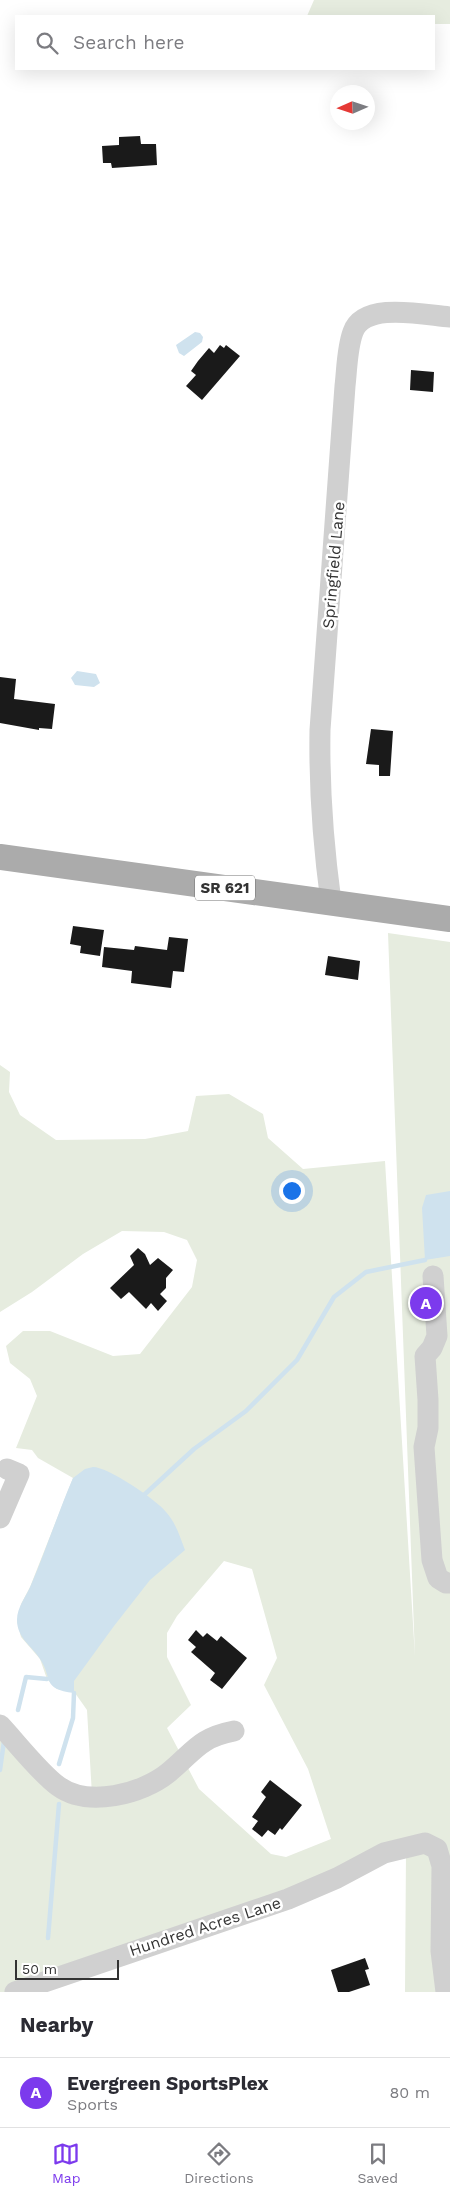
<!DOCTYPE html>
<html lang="en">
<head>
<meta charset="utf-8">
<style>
  :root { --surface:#fff; --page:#f7f7f7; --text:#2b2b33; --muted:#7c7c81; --line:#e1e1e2; --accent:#7c3aed }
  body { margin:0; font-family:"Work Sans",sans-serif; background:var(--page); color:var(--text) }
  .compass { position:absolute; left:330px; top:85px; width:45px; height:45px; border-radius:50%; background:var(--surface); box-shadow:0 5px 20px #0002; rotate:267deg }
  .scale { position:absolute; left:15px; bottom:12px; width:104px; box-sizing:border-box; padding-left:5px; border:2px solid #333; border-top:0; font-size:14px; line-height:18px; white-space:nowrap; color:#333; -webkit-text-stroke:4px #fff; paint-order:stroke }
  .you { position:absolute; left:291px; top:1190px; width:18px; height:18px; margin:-12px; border:4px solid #fff; border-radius:50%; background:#1a73e8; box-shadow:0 0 0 8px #1a73e833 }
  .badge { display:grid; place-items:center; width:32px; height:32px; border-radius:50%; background:var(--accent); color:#fff; font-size:16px; font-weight:700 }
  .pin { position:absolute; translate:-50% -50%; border:2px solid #fff; box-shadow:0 1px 5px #0006 }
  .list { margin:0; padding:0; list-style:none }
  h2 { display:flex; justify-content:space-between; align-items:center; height:65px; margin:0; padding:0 20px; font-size:21px }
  h2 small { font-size:16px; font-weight:400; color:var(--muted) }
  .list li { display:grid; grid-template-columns:32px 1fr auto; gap:15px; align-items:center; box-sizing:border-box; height:70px; padding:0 20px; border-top:1px solid var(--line) }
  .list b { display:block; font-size:19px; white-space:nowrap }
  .list p { margin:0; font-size:16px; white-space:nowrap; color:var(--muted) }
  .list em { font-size:16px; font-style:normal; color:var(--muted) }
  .icon { flex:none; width:28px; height:28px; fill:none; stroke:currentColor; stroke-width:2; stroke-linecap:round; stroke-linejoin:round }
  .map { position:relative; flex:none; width:450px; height:1992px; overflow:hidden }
  .search { position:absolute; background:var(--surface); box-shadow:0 5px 20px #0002; left:15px; right:15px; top:15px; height:55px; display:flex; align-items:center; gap:12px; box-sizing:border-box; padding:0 18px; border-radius:0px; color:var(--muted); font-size:19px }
  .sheet { height:135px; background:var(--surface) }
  nav { display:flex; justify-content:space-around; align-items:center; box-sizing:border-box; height:70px; border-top:1px solid var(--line); background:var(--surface); font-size:14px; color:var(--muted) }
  nav a { display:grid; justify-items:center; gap:2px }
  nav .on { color:var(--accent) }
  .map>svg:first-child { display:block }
  .green { fill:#e6ecdf; fill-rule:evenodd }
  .water { fill:#cfe2ee }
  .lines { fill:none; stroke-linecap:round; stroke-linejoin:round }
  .stream { stroke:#cfe2ee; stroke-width:4.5 }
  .building { fill:#1a1a1a }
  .minor { stroke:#d0d0d0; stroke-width:21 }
  .major { stroke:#ababab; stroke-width:26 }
  .labels { text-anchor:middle; stroke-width:5; stroke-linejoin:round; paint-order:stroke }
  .shield { fill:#fff; stroke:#707070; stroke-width:1 }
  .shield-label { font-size:15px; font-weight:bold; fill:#333 }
  .street-label { font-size:16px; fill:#333; stroke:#fff }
</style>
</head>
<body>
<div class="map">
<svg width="450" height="1992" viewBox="0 0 450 1992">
  <rect width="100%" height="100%" fill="#fff"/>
  <path class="green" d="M314,0h136v24h-16v-8h-127z
    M388,933l62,9v1050h-45l1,-141 -390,141h-16v-267l57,61 35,9 -5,-85 -12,-17 -18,-4 -10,-10 -7,-20 -19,-22 -4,-16 4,-17 9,-17 43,-109 -35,-20 -6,-8 -16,-2 21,-52 -7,-17 -20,-16 -4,-17 17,-15h27l63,25 27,-2 52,-67 5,-27 -10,-20 -23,-8 -42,-1 -39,23 -51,38 -32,20v-247l10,7 -1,20 11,23 36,25 89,-1 43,-8 8,-35 33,-2 34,20 5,24 35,31 82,-8 30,496zM224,1561l28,8 25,89 -13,27 44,84 23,70 -45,18 -15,-3 -72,-65 -32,-61 24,-23 -24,-48v-24l10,-17z"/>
  <path class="water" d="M195,332l5,1 3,4 -1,5 -18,14 -5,-3 -3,-8z
    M77,671l19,3 4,9 -6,4 -19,-2 -4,-7z
    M450,1191v65l-25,4 -3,-52 4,-13z
    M93,1467c15,0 64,33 73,45 10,11 14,25 19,38l-35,30 -36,46 -40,55v12c-33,-4 -21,-15 -34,-34 -8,-13 -23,-21 -23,-39 0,-13 9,-23 14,-35 15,-35 27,-72 42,-107l12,-9z"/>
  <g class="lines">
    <path class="stream" d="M144,1495l50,-46 52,-38 51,-51 37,-63 32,-25 59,-12
      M18,1710l8,-33 21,2
      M59,1764l14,-46 1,-25
      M0,1770l4,-29
      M48,1938l11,-134"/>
  </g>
  <path class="building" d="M140,136l1,8h15l1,21 -45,3 -1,-5h-8l-1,-17 17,-1v-8z
    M220,345l4,3 2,-3 14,11 -38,44 -16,-14 10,-11 -5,-4 7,-10 11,-13 5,5z
    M411,370l23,2 -1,20 -23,-2z
    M0,677l16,2 -2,20 41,5 -3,25 -13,-1v2l-39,-7z
    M371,729l22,2 -3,45h-11v-11l-13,-1z
    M73,926l31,4 -4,26 -20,-3 1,-7 -11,-2z
    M169,937l19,2 -4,33 -11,-1 -2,17 -40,-5 1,-12 -30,-4 2,-20 30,3 1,-4 32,4z
    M328,956l32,5 -2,19 -33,-5z
    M138,1248l7,6 5,11 8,-7 15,12 -7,8v10l-6,6 7,7 -9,10 -7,-8 -5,6 -17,-17 -8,7 -11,-11 24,-23 -4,-9z
    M196,1630l7,7 4,-4 10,8 4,-5 26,22 -25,31 -12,-9 5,-7 -24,-21 5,-5 -8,-7z
    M270,1780l32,25 -20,25 -2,-2 -5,7 -7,-5 -6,7 -10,-8 6,-8 -6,-4 14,-20 -5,-5z
    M365,1958l4,11 -4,1 5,15 -21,7h-11l-7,-22z"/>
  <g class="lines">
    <path class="minor" d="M331,902c-8,-59 -12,-113 -11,-172l25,-344c2,-17 2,-38 8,-54 11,-31 71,-17 97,-15
      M433,1276l4,60 -5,12 -7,8 3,44v28l-4,19 8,113 6,18 8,5h4
      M0,1518l19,-44 -12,-5
      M0,1725c16,17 40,48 58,61 30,22 84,8 110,-13 26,-21 30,-35 66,-42
      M15,1992l273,-93 49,-21 47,-25 41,-10 12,6 5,17 -1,85 5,41"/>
    <path class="major" d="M0,857l450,62"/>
  </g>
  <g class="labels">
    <rect class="shield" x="195" y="875.5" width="60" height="25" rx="4"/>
    <g class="shield-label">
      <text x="225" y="893">SR 621</text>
    </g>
    <g class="street-label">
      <text transform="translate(333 565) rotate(-85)" y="6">Springfield Lane</text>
      <text transform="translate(205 1926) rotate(-18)" y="6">Hundred Acres Lane</text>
    </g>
  </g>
</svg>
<svg class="compass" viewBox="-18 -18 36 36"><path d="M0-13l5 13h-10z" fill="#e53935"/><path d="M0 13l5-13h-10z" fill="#7c7c81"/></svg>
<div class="scale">50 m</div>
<div class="you"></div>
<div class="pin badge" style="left:426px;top:1303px">A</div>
<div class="search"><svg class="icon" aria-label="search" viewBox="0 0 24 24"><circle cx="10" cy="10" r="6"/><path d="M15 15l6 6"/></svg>Search here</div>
</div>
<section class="sheet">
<h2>Nearby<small></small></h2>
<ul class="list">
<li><span class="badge">A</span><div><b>Evergreen SportsPlex</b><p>Sports</p></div><em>80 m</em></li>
</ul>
</section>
<nav>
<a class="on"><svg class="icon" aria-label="map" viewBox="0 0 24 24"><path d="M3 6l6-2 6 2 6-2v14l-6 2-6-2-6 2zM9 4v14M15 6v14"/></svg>Map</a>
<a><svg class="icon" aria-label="directions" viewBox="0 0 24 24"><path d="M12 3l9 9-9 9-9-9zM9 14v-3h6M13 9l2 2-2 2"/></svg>Directions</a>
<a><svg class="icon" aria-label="saved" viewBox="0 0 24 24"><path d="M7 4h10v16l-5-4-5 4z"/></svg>Saved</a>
</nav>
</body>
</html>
